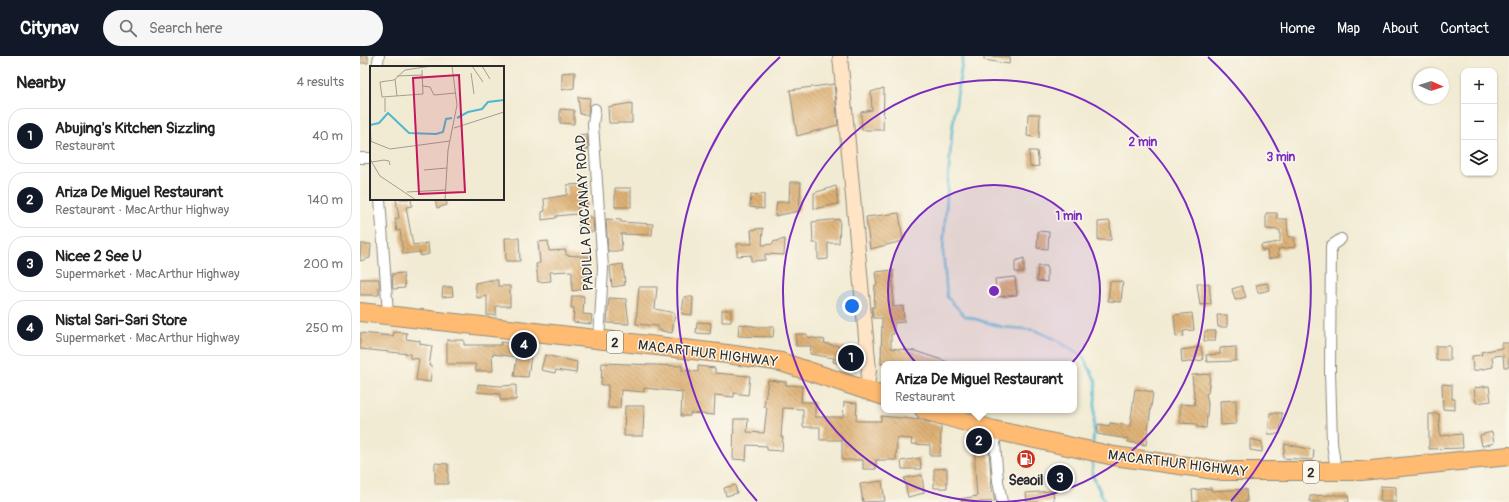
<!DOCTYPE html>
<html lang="en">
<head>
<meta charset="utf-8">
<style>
  :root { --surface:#fff; --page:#f6f6f6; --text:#222; --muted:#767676; --line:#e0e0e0; --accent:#111827 }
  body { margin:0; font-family:Pangolin,sans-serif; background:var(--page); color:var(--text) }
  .controls { position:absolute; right:12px; top:12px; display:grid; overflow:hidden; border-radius:8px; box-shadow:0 1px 3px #0004 }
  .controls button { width:36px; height:36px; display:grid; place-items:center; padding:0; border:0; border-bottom:1px solid var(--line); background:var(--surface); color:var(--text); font:20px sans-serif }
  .compass { position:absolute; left:1053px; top:12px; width:36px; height:36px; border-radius:50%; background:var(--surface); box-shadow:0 1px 3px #0004; rotate:93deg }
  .you { position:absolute; left:492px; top:250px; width:14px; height:14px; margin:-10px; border:3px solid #fff; border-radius:50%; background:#1a73e8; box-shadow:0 0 0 6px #1a73e833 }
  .badge { display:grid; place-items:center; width:26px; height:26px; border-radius:50%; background:var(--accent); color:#fff; font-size:13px; font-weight:700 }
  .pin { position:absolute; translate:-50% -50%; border:2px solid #fff; box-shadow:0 1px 4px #0006 }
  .popup { position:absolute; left:521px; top:305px; width:196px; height:52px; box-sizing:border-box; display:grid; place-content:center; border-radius:8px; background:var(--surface); filter:drop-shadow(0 1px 3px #0005); font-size:13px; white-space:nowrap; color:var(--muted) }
  .popup b { font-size:15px; color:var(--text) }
  .popup::after { content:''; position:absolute; left:50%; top:100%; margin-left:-8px; border:8px solid transparent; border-top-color:var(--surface) }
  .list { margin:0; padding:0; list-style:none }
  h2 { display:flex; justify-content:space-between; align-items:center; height:52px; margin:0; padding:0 16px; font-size:17px }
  h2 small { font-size:13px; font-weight:400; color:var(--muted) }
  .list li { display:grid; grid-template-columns:26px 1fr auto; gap:12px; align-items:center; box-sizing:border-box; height:56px; margin:0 8px 8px; padding:0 8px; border:1px solid var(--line); border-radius:16px }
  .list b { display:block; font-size:15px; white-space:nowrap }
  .list p { margin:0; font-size:13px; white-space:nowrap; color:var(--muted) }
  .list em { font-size:13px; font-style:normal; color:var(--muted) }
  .icon { flex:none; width:22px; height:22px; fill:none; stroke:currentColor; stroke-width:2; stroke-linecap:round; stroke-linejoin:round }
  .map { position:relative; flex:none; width:1149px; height:446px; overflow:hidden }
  header { display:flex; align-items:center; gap:24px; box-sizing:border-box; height:56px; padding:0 20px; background:var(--accent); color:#fff }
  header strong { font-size:19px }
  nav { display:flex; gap:22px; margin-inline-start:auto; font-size:14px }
  .search { width:280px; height:36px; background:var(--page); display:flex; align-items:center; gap:10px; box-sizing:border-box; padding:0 14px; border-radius:22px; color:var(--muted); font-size:15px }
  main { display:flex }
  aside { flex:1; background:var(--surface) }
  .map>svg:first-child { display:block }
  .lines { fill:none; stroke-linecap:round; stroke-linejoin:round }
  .stream { stroke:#50b7ce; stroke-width:2.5 }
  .building { fill:url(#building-back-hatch) }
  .street-casing { stroke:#8e8b7f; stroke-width:12 }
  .secondary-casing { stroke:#8e8b7f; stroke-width:16 }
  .highway-casing { stroke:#8e8b7f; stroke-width:20 }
  .street { stroke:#fff; stroke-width:10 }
  .secondary { stroke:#ffe4c6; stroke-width:14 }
  .highway { stroke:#ffbb71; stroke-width:18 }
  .ring { fill:none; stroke:#7b2cbf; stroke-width:2 }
  .labels { text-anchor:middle; stroke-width:3; stroke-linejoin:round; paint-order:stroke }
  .shield { fill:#fbf7ec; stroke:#696865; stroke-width:1 }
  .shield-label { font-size:13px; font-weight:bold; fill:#2b2b2b }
  .street-label { font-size:14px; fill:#2b2b2b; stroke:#fbf7ec }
  .poi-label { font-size:14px; font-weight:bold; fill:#2b2b2b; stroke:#fbf7ec }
  .inset-river { fill:none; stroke:#50b7ce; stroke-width:2 }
  .inset-road { fill:none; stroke:#a29e90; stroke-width:1 }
  .view { fill:#c2185b; fill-opacity:0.15; stroke:#c2185b; stroke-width:2 }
  .inset-edge { fill:none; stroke:#2b2b2b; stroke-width:2 }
  .centre { fill:#7b2cbf; stroke:#fbf7ec; stroke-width:2 }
  .ring-label { font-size:12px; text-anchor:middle; font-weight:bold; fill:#7b2cbf; stroke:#fbf7ec; stroke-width:3; stroke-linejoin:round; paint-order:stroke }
</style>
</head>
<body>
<header>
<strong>Citynav</strong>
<div class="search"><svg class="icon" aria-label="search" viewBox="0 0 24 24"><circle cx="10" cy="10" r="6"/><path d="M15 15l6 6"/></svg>Search here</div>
<nav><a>Home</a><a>Map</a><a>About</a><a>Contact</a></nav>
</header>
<main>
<aside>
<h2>Nearby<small>4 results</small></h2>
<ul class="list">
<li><span class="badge">1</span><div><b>Abujing's Kitchen Sizzling</b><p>Restaurant</p></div><em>40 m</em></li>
<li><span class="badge">2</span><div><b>Ariza De Miguel Restaurant</b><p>Restaurant · MacArthur Highway</p></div><em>140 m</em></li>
<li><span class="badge">3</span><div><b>Nicee 2 See U</b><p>Supermarket · MacArthur Highway</p></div><em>200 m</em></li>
<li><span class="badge">4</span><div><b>Nistal Sari-Sari Store</b><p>Supermarket · MacArthur Highway</p></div><em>250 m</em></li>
</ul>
</aside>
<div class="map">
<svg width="1149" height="446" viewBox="0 0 1149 446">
  <defs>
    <pattern id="building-back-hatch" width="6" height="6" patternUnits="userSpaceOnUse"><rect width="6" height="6" fill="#deb175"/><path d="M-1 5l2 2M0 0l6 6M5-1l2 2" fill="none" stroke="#b49060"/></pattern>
  </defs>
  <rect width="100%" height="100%" fill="#fbf7ec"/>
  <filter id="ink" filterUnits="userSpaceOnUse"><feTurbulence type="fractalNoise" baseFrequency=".025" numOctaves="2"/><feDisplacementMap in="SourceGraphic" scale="8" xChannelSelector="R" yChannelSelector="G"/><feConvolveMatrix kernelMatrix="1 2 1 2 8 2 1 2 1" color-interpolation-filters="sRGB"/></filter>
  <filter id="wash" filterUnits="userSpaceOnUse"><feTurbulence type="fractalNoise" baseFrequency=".012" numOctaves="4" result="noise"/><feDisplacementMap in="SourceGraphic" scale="16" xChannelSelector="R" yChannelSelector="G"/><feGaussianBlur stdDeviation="0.9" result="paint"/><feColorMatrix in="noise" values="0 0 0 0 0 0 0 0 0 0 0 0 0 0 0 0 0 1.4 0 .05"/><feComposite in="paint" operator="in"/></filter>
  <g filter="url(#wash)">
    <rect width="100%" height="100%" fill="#f2ebd3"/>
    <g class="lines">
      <path class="stream" d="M603,0l-11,75 -5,63 -4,57 4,46 18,19 37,11 32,3 21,9 28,18 13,24 -3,63
        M733,401l-1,17 13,28"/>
    </g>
    <g id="blocks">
      <path class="building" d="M0,0h8v7h-8z
        M624,0h26l-1,8 -25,-4z
        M215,16l-1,16 -12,2v-17z
        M474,28l4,41 -41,11 -7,-46z
        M524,32l-1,42h-21l-1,-18 11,-2 -1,-18z
        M218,41l12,1 -2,17 -8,-1z
        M272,47v20h-23l-1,-16z
        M200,53l14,1v14l-14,-1z
        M668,58h12l-1,24 -12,-2z
        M227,78l1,15h-11l1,-14z
        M669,95h8l2,15 -9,1z
        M430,126h11l-2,29 -24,5 2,-14h12z
        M227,128v23h-9l-1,7 -21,2v2l-14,2v-8l3,-1 -1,-12 23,-4v-10z
        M476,130l2,18 -24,5v-16z
        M255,132h16v19h-16z
        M404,138v15l-14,-2 1,-12z
        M36,143h15l1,7 -6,1 7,38 15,-2 1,11 -8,2 -1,-4 -17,2 -3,-24 -3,1 -2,-12 4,-1z
        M75,143h11l1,6 -10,3z
        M539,157l4,28 -33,8 -4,-32z
        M906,157h11v6h10l1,18h6l1,10 -17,2 1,8 -11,2 -1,-9 -5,1 -1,-6 19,-3v-12l-14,-1z
        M219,160l14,2 1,14h-15z
        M246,163l15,1v2l32,2 -1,11 -31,-1 1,17h-14z
        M480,163l-1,24h-11v16l-10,1v-17h-5l-1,-21z
        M750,165l1,19h-13v-18z
        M403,172l-1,17 11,-1v-2l12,-3 -1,16 -19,-1v6l-14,1v-6l-14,1v-12h15l-1,-14z
        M678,175l11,1 -1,17 -11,-1z
        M145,182h14l1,23h-14z
        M188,185l1,10 17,-1v5l25,2 -6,32 -13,2v-20l-22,1 1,9 -13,1 -2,-18 4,-1 -2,-21z
        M1,188h10l-1,14 -10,3z
        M664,202v14h-9v-11z
        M263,208l2,21 -13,2 -2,-21z
        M678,210h9v16l-10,-1z
        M533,214v37l10,-1 1,16 -10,1v11h-3v14l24,3 33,11v2h-67l1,-46h-9l-1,-11h2l1,-22h2l-2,-13z
        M43,217l2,15 -12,1 -1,-15z
        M655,221l2,18 -20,2 -2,-18z
        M0,223h19v16h-19z
        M130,224h8v6h12v20h-14v9h-9v-19l-10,2 -2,-15z
        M750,225l13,1 -2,20 -13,-1z
        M849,227l2,21 -11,1 -3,-21z
        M907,227l2,7 -11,3 -2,-8z
        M882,230l4,11 -11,3 -3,-11z
        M83,231h9l1,9 -11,1z
        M279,231h18l-2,22 20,4 -3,20 -14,-3v-4l-22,-2z
        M212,240h12l-1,18 9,1 -1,9 -18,-2 1,-14h-3z
        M324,241h9l-1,18 -10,-1z
        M249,242l17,1 3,25 -22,-1z
        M362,254h9v12h-9z
        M832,257l2,17 -11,1 1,5 -8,1 -2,-22z
        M857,259h10v12h-9z
        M337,266l14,1 -1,11 -14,-1z
        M379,268l21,3h14l-1,10 -35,-1z
        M845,275h11l-1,10h-11z
        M34,276l13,1 -1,6 14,2v3l12,2 -3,20h3l-2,16 -14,-2 3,-21 -9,-1v-4l-50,-5v-16l33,3z
        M436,278h11v3l18,3 -1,3 32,7 -2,17 -21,-5 1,-4 -24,-4 1,-8h-15z
        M87,284h17v5h37v-3l19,3v-2h9l-1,6h4l-4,28 -14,-1 3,-19 -25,-3 1,17h-17l-1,-7h-28z
        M1142,287h7v24h-5l-1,-12 -11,1 1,11 -20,4 -1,-15 10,-1 -1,-3 21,-4z
        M1076,290h14v14h-14z
        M841,291l2,13 -21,3 -1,-13z
        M876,291v14l-29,1 -1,-7 14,-1v-6z
        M185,299l32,7 -1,11 -20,-3 -1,3 -14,-3z
        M242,307l80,3v4l16,2v-6l17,2v5l35,3 -2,19 -14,-2v4l-19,-2 -1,20 -24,-2v3h-9l1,-24 -38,-4v4l-23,-2 -1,18h-12v-23h-7z
        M850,318l-2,19h-2l2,11 -2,24 -9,-1v-3l-17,-1v-19l15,1 -3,-30z
        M408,324l18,2v3l16,1 -1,16h14v15h28l1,-15 13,1 -1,18h25v-5l40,4 20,6 -1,30h-10v-11l-19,-1 1,-5 -15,-1 -1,22h-20v9h-13v-9h-21v-20h-22v-13h-17v-18l-20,-1 -2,29h2l-1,14 -15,-1v-4l-20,-1 -1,15 -13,-1 1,-40h14l-1,13 17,1 3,-26h-3z
        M118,328l22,2 16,-1v15h-16v-6l-23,-2z
        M1082,328l10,1v14h3v11l-12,-1z
        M1129,330l2,15 -15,2 -2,-15z
        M775,333l18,3 -7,53 -18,-3v-3l-31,-5 1,-10 11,2 1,-3 20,3z
        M876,344v24l-15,1 -1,-24z
        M265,350h19l-1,30h-19z
        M910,357h12l-2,21h-12z
        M1069,358h10l1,22 22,-2 1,14 -34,1z
        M1132,376l2,11 -12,3 -2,-11z
        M628,383l4,50 3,13h-33l-1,-3 16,-3 -2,-26v-30z
        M890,383l12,3v10l-12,-2z
        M925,388l29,6 -1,10 -30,-2z
        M560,402l1,11h-19l-1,-8z
        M75,407l13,1v20h-13z
        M587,412v20h-13v-19z
        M562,419l2,18 -16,4 -4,-19z
        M522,425l3,20 -22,1 -3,-18z
        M375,429l2,8 -11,3 -2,-8z
        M1021,430l15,1v15h-16z
        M851,432l1,3 34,-2 1,13h-54l-1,-12z
        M693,435l1,11h-27l-1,-9z
        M971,439h17l1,7h-39v-6z"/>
    </g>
  </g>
  <g filter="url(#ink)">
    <use href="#blocks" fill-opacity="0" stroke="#8e8b7f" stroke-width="1"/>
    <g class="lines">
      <defs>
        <path id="street" d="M17,11l2,-11
          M235,53l-2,16 10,143 -4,72
          M0,102h11
          M20,143l8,115
          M634,374l4,51 4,21
          M976,415l-4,-28 -2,-72 1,-125 10,-7"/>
        <path id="secondary" d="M480,0l29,314 -2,19"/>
        <path id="highway" d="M0,256l367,42 54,8 103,34
          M564,354l70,20 120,26 109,15h138l148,-15"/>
      </defs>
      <use href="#street" class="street-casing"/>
      <use href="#secondary" class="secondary-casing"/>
      <use href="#highway" class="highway-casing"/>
      <use href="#street" class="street"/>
      <use href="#secondary" class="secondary"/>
      <use href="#highway" class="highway"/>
    </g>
  </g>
  <circle cx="634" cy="235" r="106" fill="#7b2cbf" fill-opacity=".12"/>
  <g class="ring">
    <circle cx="634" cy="235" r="106"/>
    <path d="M632 446A211 211 0 1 1 636 446"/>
    <path d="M397 445A317 317 0 0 1 420 1M848 1A317 317 0 0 1 871 445"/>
  </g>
  <defs>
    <symbol id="fuel-disc" viewBox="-11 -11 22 22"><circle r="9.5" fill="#c8321e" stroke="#fbf7ec"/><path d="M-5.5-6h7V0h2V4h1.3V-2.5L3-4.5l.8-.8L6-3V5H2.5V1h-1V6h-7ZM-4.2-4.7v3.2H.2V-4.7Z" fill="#fff"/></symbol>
  </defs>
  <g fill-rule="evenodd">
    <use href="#fuel-disc" x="655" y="392" width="22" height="22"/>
  </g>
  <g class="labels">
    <g class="shield">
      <rect x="247" y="275" width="16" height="22" rx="3"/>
      <rect x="943" y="405" width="16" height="22" rx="3"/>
    </g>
    <g class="shield-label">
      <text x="255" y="291">2</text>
      <text x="951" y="421">2</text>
    </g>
    <g class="street-label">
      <text transform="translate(224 157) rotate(-93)" y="5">PADILLA DACANAY ROAD</text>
      <text transform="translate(348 297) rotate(7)" y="5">MACARTHUR HIGHWAY</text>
      <text transform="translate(818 407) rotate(7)" y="5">MACARTHUR HIGHWAY</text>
    </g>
    <g class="poi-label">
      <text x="666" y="429">Seaoil</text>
    </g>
  </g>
  <g transform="translate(10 10)">
    <rect width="134" height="134" fill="#f2ebd3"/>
    <path class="inset-river" d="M87,52l11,-6 14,-3 6,-7 16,-2M0,59l9,-2 9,-10 21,20 27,1 7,-2 3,-13 6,-1"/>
    <path class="inset-road" d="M102,0l11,16M112,0l8,13M52,4l1,24 -41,3 -2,-15 14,-2 11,-10 27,-4M101,7l3,21M27,10l25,-1M25,13l2,17M53,20l7,1 4,8 22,-2M15,32v14M0,57l1,19M84,62l50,-16M0,75l20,8 60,-8M0,93l10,17 36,24M2,96l12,-2 5,1 1,4M54,104l23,-2M37,126l38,-2M75,134l3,-50 9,-45 -5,-39"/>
    <path class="view" d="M89,9l6,117 -46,2 -6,-116z"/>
    <rect width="134" height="134" class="inset-edge"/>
  </g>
  <circle cx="634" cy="235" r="6" class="centre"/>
  <g class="ring-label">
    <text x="783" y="90">2 min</text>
    <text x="921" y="105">3 min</text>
    <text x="709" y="164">1 min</text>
  </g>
</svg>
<div class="controls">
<button>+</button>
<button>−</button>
<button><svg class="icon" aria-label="layers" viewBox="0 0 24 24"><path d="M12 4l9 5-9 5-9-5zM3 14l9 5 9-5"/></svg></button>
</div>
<svg class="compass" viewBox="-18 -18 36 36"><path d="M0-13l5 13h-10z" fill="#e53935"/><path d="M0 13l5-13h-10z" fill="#767676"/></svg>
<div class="you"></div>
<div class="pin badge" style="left:491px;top:302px">1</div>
<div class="pin badge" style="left:619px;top:385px">2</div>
<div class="popup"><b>Ariza De Miguel Restaurant</b>Restaurant</div>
<div class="pin badge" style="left:700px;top:422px">3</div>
<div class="pin badge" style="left:164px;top:289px">4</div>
</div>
</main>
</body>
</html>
